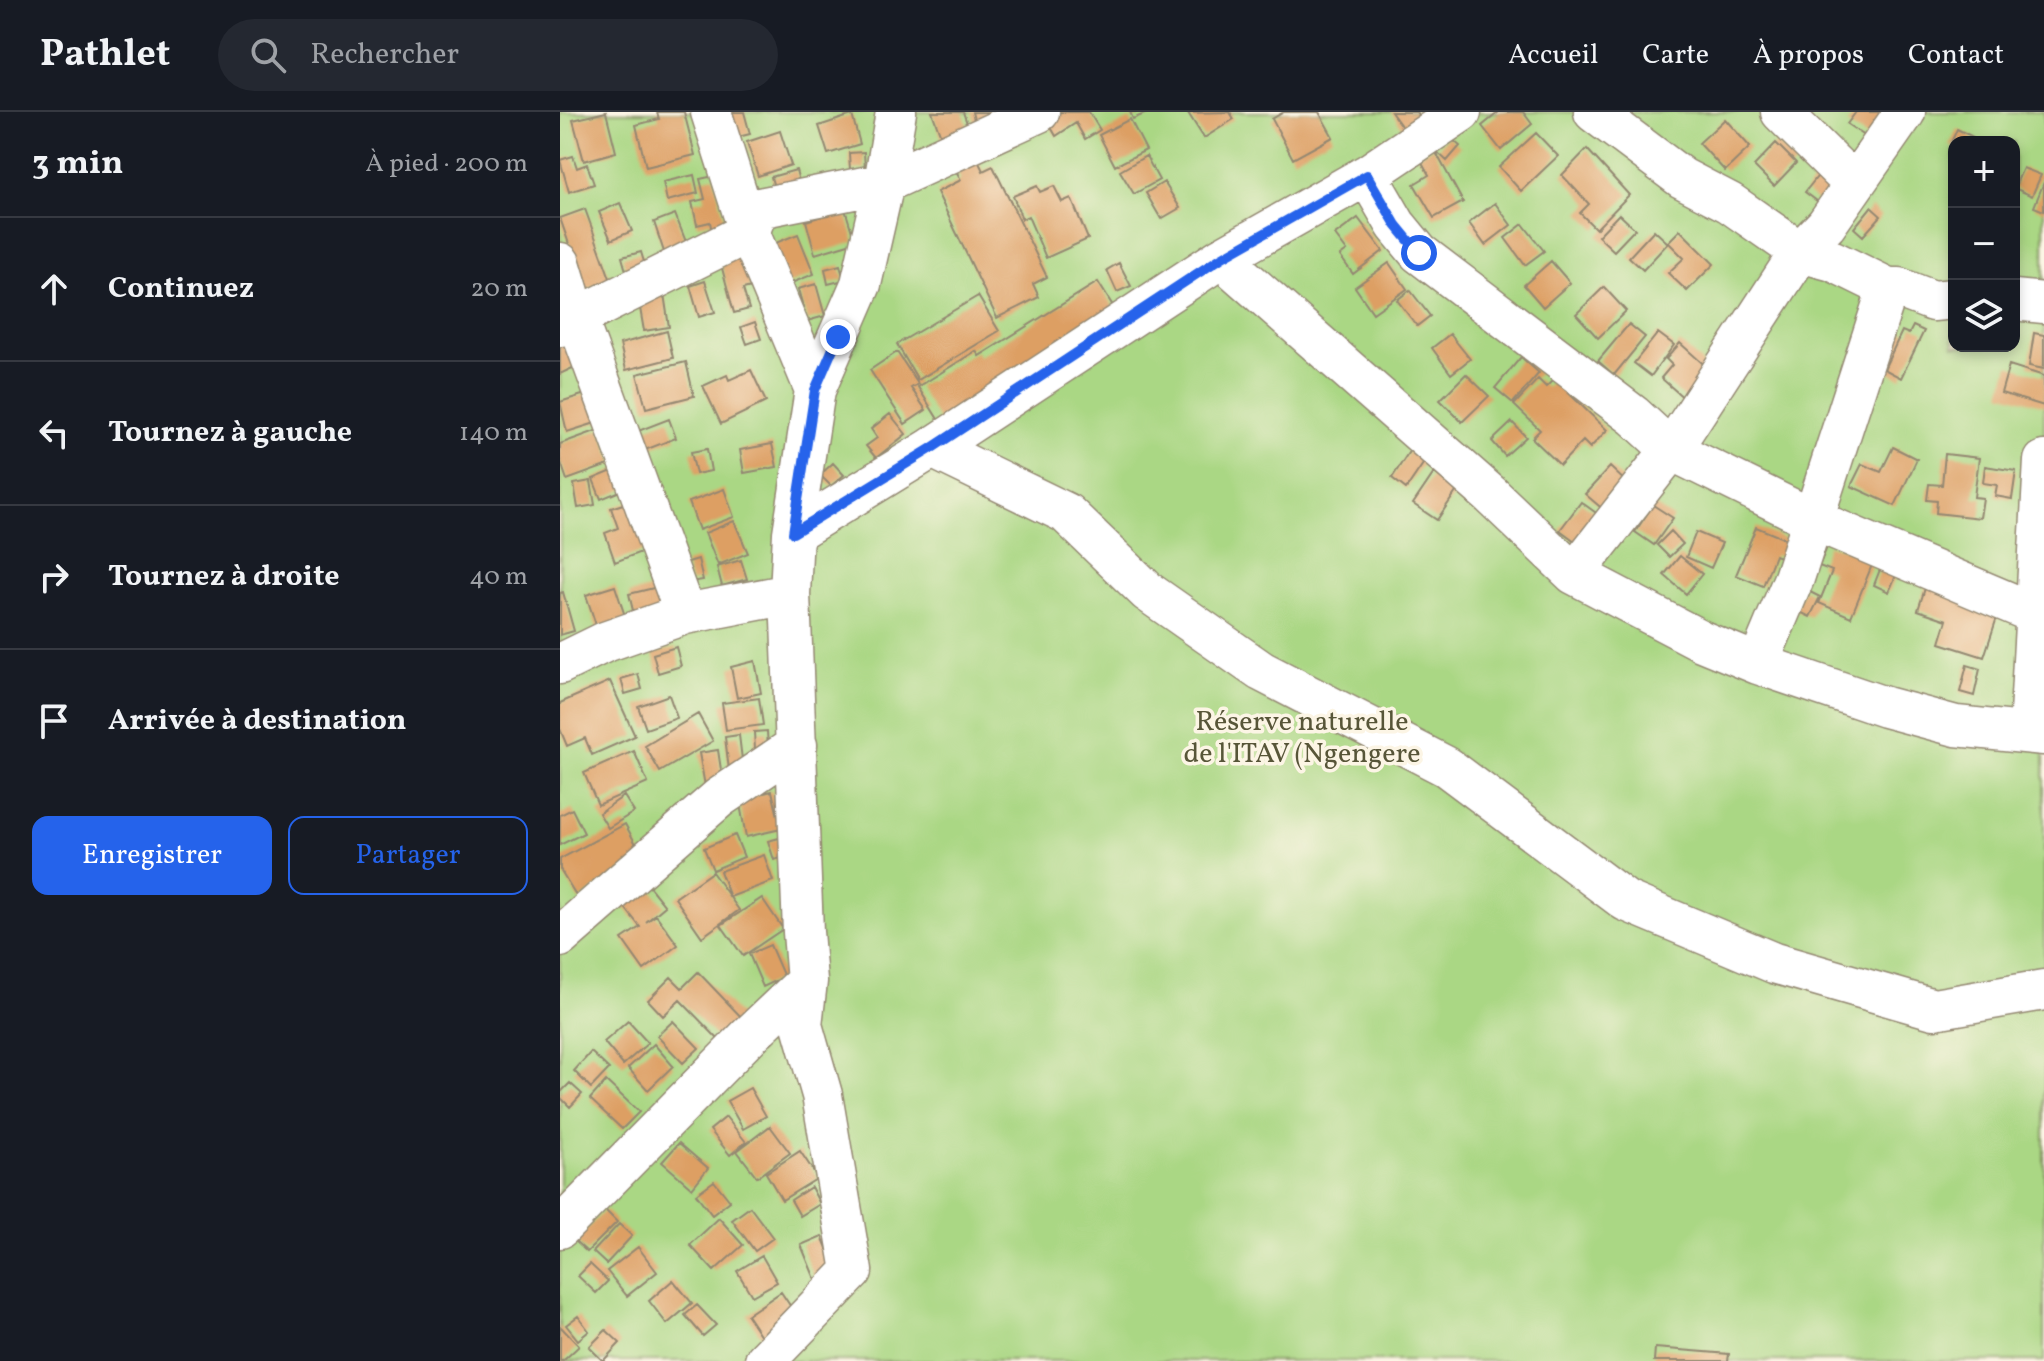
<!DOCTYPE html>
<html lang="fr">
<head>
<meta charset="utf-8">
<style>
  :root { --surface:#171b24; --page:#242831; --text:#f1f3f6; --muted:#9ea1a6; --line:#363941; --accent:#2563eb }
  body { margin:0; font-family:Vollkorn,serif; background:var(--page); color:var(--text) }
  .controls { position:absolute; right:24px; top:24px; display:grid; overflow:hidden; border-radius:16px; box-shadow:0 4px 12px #0003 }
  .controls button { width:72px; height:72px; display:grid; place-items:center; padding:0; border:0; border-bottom:2px solid var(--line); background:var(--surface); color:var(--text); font:40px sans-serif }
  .stop { position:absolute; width:24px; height:24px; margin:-18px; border:6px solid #2563eb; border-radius:50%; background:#fff }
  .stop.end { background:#2563eb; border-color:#fff; box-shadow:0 2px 8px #0008 }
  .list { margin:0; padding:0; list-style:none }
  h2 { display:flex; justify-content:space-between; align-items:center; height:104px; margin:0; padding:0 32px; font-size:34px }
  h2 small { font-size:26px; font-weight:400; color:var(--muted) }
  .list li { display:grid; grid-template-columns:52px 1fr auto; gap:24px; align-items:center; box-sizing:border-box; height:144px; padding:0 32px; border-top:2px solid var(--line) }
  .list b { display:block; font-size:30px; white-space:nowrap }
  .list em { font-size:26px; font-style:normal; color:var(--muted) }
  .actions { display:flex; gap:16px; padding:24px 32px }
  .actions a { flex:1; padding:18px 0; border:2px solid var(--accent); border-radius:16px; text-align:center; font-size:28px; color:var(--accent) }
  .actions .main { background:var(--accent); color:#fff }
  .icon { flex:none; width:44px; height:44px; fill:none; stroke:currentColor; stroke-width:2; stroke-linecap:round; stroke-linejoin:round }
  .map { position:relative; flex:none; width:1484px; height:1249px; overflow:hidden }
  header { display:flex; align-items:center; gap:48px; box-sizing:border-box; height:112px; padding:0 40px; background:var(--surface); border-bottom:2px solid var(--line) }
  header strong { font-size:38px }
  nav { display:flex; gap:44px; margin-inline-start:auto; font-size:28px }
  .search { width:560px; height:72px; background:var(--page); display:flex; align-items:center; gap:20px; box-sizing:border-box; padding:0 28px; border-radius:44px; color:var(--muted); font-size:30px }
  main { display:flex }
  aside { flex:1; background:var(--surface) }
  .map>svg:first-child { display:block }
  .green { fill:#aad784; stroke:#728051; stroke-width:2; fill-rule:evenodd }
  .building { fill:#dd9f63 }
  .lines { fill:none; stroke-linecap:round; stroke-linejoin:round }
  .minor-casing { stroke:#948872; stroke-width:43 }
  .minor { stroke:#fff; stroke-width:40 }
  .route { stroke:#2563eb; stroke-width:10 }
  .labels { text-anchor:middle; stroke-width:7; stroke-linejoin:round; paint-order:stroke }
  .park-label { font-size:28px; fill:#575538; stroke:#fcf5e5 }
</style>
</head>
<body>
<header>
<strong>Pathlet</strong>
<div class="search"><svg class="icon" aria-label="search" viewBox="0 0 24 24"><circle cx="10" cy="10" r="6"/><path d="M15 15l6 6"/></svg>Rechercher</div>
<nav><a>Accueil</a><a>Carte</a><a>À propos</a><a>Contact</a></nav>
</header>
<main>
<aside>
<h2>3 min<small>À pied · 200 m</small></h2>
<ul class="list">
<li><svg class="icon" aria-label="ahead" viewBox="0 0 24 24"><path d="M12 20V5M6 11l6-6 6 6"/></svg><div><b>Continuez</b></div><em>20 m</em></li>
<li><svg class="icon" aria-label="left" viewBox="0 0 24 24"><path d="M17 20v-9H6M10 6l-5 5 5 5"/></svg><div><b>Tournez à gauche</b></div><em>140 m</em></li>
<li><svg class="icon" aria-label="right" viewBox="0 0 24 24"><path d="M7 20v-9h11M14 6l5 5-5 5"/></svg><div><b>Tournez à droite</b></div><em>40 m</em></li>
<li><svg class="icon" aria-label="arrive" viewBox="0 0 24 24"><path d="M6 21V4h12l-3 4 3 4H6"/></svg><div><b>Arrivée à destination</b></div></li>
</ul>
<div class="actions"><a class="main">Enregistrer</a><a>Partager</a></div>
</aside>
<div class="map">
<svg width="1484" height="1249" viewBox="0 0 1484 1249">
  <rect width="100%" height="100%" fill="#fcf5e5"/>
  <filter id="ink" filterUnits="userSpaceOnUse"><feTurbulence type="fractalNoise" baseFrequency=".0125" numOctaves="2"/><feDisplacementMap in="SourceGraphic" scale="16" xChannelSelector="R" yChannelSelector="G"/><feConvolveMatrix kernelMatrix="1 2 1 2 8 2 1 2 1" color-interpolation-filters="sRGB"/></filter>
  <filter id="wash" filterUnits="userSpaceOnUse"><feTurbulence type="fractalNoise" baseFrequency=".006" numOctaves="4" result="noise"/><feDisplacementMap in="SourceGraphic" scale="32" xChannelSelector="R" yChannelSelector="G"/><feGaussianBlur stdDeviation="1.8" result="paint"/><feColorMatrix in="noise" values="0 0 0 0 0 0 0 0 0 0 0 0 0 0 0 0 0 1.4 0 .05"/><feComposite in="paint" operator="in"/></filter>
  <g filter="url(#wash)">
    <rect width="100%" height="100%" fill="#ede5c6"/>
    <path class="green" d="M0,0h1484v1249h-1484zM1394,30h60v204h-60z"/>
    <g id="blocks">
      <path class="building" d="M46,0l10,40 -32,9 -11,-41z
        M97,0h27l11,43 -49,12 -10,-42 23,-6z
        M158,0h26l6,22 -24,6z
        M372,0h31l6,17 -27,10z
        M412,0h40l-36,16z
        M500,0h29l11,18 -15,9 -9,-16 -20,13 -9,-16z
        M570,0h19l-16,7z
        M670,0l4,7 -30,19 -16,-25z
        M724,0h35l14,25 -40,22 -21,-40z
        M831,0h25l5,6 -17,12z
        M939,0h24l9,12 -31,26 -19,-24z
        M1296,0h33l-18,28 -24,-16z
        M292,3l8,29 -32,10 -9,-28z
        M570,7l16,31 -31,16 -16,-31z
        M1165,7l25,28 -25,24 -26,-28z
        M1397,17l16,8 -2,5h-17v5l-4,-2z
        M220,19l11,34 -33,11 -11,-34z
        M976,21l22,23 -37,35 -22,-24z
        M888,24l12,10 -13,15 -11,-10z
        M1216,31l20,20 -22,23 -20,-20z
        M873,35l30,55 -29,16 -20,-34 15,-9 -11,-20z
        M1027,37l42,46 -33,34 -16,-16 9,-9 -27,-29z
        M304,40l1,17 -15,1 -1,-17z
        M415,42l8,17 10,-5 54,111 -14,7 6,13 -42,21 -60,-126 24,-12 -8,-15z
        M13,44l4,12 10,-4 7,20 -25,8 -9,-32z
        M586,44l13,24 -25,14 -14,-23z
        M1463,56l18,7 -9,21 -18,-8z
        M236,58l6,22 -25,6 -6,-21z
        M1261,60l15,12 -15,20 -16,-12z
        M134,63l4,18 -31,8 -4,-19z
        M154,64l13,53 -15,3 -2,-10 -13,3 -5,-23 13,-3 -5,-20z
        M604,70l16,26 -19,11 -15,-26z
        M1484,70v29l-10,-4z
        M477,74l3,6 14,-6 8,16 9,-4 17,41 -42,19 -18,-42 -6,3 -9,-23z
        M60,91l12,28 -21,9 -12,-28z
        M935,91l16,22 -26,20 -16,-22z
        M1311,95l10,9 -18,20 -9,-8z
        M25,97l26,72 -26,9 -25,-72z
        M285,97l10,33 -40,12 -9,-33z
        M115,102l13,33 -23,8 -11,-33z
        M1059,102l16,15 -21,22 -16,-15z
        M798,106l25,33 -30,23 -13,-18 7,-5 -12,-16z
        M963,112l21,27 -19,14 -20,-27z
        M1094,118l14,13 -25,27 -14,-13z
        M1120,118l34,34 -27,27 -19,-18 16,-15 -16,-16z
        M238,122l16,40 -30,12 -16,-40z
        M180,138l11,37 -8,2 6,20 -15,4 -15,-56z
        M81,140l6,20 -19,6 -6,-21z
        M991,149l19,22 -27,24 -19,-22z
        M559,151l12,23 -14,6 -10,-22z
        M829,151l18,26 -34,24 -18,-26z
        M280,153l4,15 -16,4 -3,-15z
        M145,169l10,31 -16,5 -9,-31z
        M538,170l20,32 -177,110 -23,-37 58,-36 3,5z
        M256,172l9,32 -18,5 -9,-32z
        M103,175l6,40 -25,4 -7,-40z
        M1044,175l22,24 -28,27 -22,-24z
        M850,178l20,26 -13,10 -20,-26z
        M418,184l21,35 -81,49 -21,-36z
        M195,210l6,17 -14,5 -6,-17z
        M1069,212l16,13 -31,38 -16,-14z
        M1353,214l11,5 -23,47 -17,-9 18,-38 7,3z
        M107,219l6,27 -47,12 -6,-26z
        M1098,221l16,12 -23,31 -17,-13z
        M1474,221l10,2v34l-15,-3z
        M890,222l20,25 -19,15 -19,-26z
        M0,223l21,29 -21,10z
        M1120,231l30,27 -25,29 -24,-21 11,-13 -6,-6z
        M337,240l21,32 -7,4 15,22 -21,14 -35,-54z
        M961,245l18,16 -26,30 -18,-15z
        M126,250l8,34 -48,12 -9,-34z
        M1449,253l35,11v30l-43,-13z
        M191,258l15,32 -45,22 -18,-38 24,-11 2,5z
        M906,262l23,22 -27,26 -22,-22z
        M978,267l8,8 8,-8 53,51 -17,18 -7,-7 -23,24 -28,-27 8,-8 -26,-25z
        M35,279l10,29 -38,12 -7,-30z
        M330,302l16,20 -30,24 -10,-12 11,-8 -6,-9z
        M109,307l7,19 -31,12 -7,-19z
        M952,310l14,15 -21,19 -13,-15z
        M41,317l13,34 -47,17 -7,-20v-16z
        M212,332l5,23 -33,6 -4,-23z
        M1333,335l24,12 -22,47 -44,-20 11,-22 19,8z
        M147,337l4,22 -15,3 -5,-22z
        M850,338l15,11 -19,28 -14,-11z
        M1385,342l34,4 -5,39 9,1 -3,20 -44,-5 1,-12 -10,-1 2,-16 13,1z
        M273,351l11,12 -13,11 -11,-11z
        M1425,354l31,5 -4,28 -17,-3 2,-11 -14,-2z
        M62,355l8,20 -29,12 -8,-20z
        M1050,355l19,18 -24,26 -20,-17z
        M874,361l24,16 -21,31 -24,-16z
        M31,369l4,24 -17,3 -4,-24z
        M164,377l10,28 -35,13 -10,-28z
        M72,389l17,48 -34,13 -10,-29 13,-5 -7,-20z
        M1021,390l18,13 -20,29 -19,-14z
        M1093,393l20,13 -19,27 -19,-13z
        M174,409l14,32 -30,12 -13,-32z
        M1196,415l46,19 -7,17 -20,-8 -12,31 -27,-11z
        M1111,419l12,13 -14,13 -12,-12z
        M1136,420l26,11 -11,25 -25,-11z
        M1268,433l48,10 -25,62 -32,-14 13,-32 -13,-5z
        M1120,444l22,18 -16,20 -22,-19z
        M138,447l5,21 -13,2 -5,-19z
        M181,448l6,19 -25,7 -5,-19z
        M1321,455l16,6 -8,19 -15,-7z
        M1367,470l74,23 -17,52 -44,-14 7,-23 -29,-10z
        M55,474l13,39 -29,9 -13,-39z
        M102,474l6,29 -32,8 -7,-29z
        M1244,477l16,8 -10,20 -16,-8z
        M3,480l11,39 -14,4v-42z
        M116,535l5,19 -23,7 -5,-19z
        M195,549l6,32 -24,5 -6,-31z
        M1407,553l13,4 -6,27 -14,-4z
        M78,562l4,15 -17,5 -4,-15z
        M50,569l25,55 -43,19 -7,-17 -18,8 -7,-17v-26z
        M109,583l8,23 -31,11 -8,-23z
        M199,586l4,27 -37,5 -4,-27z
        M138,602l15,27 -53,31 -15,-26z
        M207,619l1,17 -13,1 -1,-17z
        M179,623l4,33 -14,2 -4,-33z
        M158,638l5,33 -18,3 -6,-33z
        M74,639l14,32 -50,22 -14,-32z
        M212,679l9,38 -35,8 -7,-38z
        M64,684l10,16 -26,16 -9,-15z
        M12,697l12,24 -24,12v-30z
        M65,712l18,33 -64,43 -19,-31v-10z
        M175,723l9,22 -31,13 -9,-22z
        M219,726l5,19 -10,3 -6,-19z
        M204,743l9,26 -43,16 -10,-26z
        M152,760l27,38 -37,27 -27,-39z
        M84,768l21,26 -19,16 10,-7 22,30 -34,25 -22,-31 18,-12 -21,-27z
        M202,786l21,31 -40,27 -22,-31z
        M210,833l14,32 -21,10 -14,-33z
        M138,860l48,50 -23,22 -43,-44 -17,16 -15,-16 23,-23 11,11z
        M68,909l20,22 -25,22 -19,-23z
        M113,909l26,27 -16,15 -26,-27z
        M94,932l19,22 -25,24 -20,-22z
        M31,940l18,17 -18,19 -17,-17z
        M46,969l33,31 -17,17 -32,-30z
        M10,971l12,11 -12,13 -10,-10v-4z
        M190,976l16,28 -23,13 -16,-28z
        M166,1005l20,25 -16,13 -20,-25z
        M210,1014l20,27 -33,24 -20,-26z
        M119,1031l29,25 -16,20 -30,-26z
        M240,1039l18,27 -36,22 -16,-27z
        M154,1069l16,20 -18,14 -16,-21z
        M251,1075l9,17 -20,12 -9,-16z
        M190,1095l23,31 -18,13 -23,-31z
        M45,1098l12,12 -30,30 -12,-11z
        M159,1106l24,27 -29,26 -24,-26z
        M59,1112l13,12 -26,28 -13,-12z
        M262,1124l14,34 -21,9 -14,-34z
        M78,1135l19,25 -30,24 -20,-25z
        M202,1144l15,26 -25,14 -15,-25z
        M30,1152l18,17 -12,12 -18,-17z
        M113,1168l19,23 -25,21 -18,-23z
        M221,1180l16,24 -34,23 -16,-24z
        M137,1193l19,20 -13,11 -18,-21z
        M18,1204l11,15 -11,9 -12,-15z
        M0,1214l19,20 -16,15h-3z
        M46,1218l14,13 -17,18 -14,-14z
        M1095,1236l74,6 -1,7h-74z"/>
    </g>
  </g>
  <g filter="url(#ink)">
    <use href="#blocks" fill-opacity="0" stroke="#948872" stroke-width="2"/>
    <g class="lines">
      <defs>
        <path id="minor" d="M151,0l38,120 66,158
          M1034,0l88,66 48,25 70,49 33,9 55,27h11l34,13 21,-2
          M1221,0l73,72
          M807,63l29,50 23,28 215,163 37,34 143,70 222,94
          M661,146l270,237 83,79 128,67 56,23 127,43 71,19 88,9
          M0,151l17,56 108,295
          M1454,188l30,3
          M0,214l189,-94 10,-24 125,-25 155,-71
          M372,336l134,65 82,79 113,79 186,96 179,134 148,62 160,46 110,-19
          M233,421l139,-85 289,-190 146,-83 94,-63
          M1014,462l97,-124 129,-198 26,-27 79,-113
          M0,552l45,-22 80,-28 105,-20
          M1198,552l36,-86 94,-290
          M1469,621l15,-272
          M0,825l159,-139 78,-53
          M0,1116l189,-192 58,-55
          M205,1249l87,-90 -30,-176 -20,-70 5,-44 -4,-49 -13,-338 3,-61 22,-143 46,-106 23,-101 12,-71"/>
      </defs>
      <use href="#minor" class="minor-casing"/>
      <use href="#minor" class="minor"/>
    </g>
  </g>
  <g class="lines" filter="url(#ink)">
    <path class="route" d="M278,225l-23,53 -22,143 139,-85 289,-190 146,-83 29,50 23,28"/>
  </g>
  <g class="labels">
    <g class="park-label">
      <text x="742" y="618">Réserve naturelle<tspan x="742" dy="32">de l'ITAV (Ngengere</tspan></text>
    </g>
  </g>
</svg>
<div class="controls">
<button>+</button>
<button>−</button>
<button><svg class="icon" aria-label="layers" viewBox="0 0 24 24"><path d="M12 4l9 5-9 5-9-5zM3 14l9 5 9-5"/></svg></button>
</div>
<div class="stop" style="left:859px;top:141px"></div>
<div class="stop end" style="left:278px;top:225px"></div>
</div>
</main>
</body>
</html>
